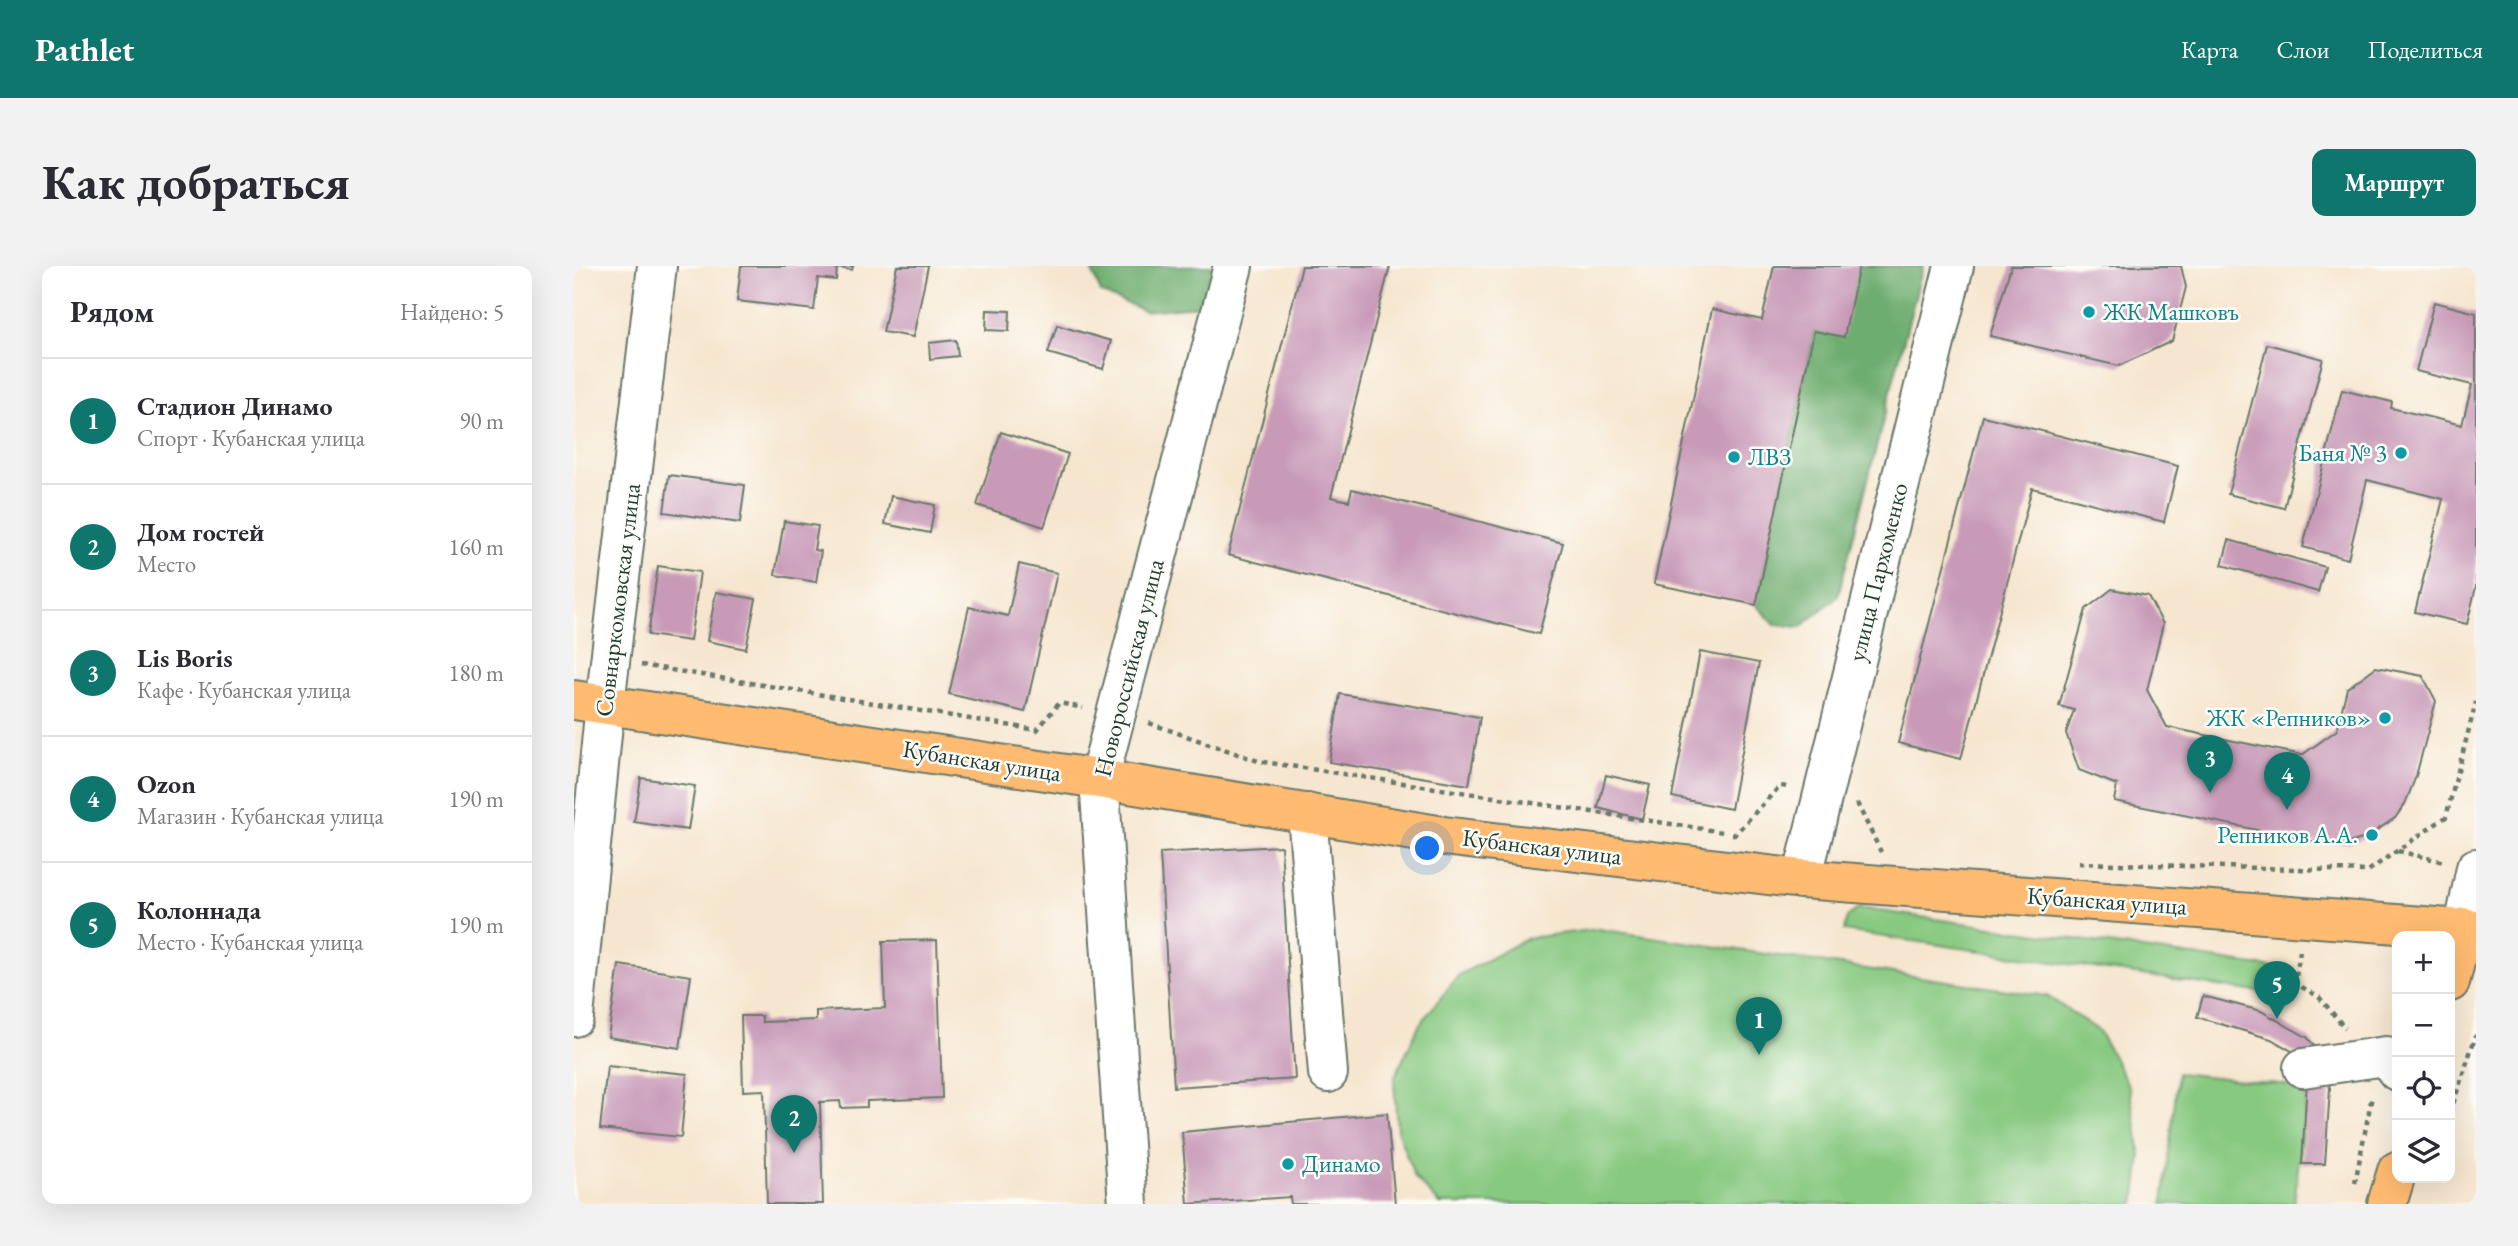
<!DOCTYPE html>
<html lang="ru">
<head>
<meta charset="utf-8">
<style>
  :root { --surface:#fff; --page:#f2f2f3; --text:#2b2b33; --muted:#7c7c81; --line:#e1e1e2; --accent:#0f766e }
  body { margin:0; font-family:"EB Garamond",serif; background:var(--page); color:var(--text) }
  .controls { position:absolute; right:21px; bottom:21px; display:grid; overflow:hidden; border-radius:14px; box-shadow:0 7px 28px #0002 }
  .controls button { width:63px; height:63px; display:grid; place-items:center; padding:0; border:0; border-bottom:2px solid var(--line); background:var(--surface); color:var(--text); font:35px sans-serif }
  .you { position:absolute; left:854px; top:583px; width:24px; height:24px; margin:-18px; border:5px solid #fff; border-radius:50%; background:#1a73e8; box-shadow:0 0 0 10px #1a73e833 }
  .badge { display:grid; place-items:center; width:46px; height:46px; border-radius:50%; background:var(--accent); color:#fff; font-size:23px; font-weight:700 }
  .pin { position:absolute; translate:-50% -58px; filter:drop-shadow(0 2px 4px #0008) }
  .pin::after { content:''; position:absolute; top:37px; width:24px; height:21px; background:inherit; clip-path:polygon(0 0,100% 0,50% 100%) }
  .list { margin:0; padding:0; list-style:none }
  h2 { display:flex; justify-content:space-between; align-items:center; height:91px; margin:0; padding:0 28px; font-size:30px }
  h2 small { font-size:23px; font-weight:400; color:var(--muted) }
  .list li { display:grid; grid-template-columns:46px 1fr auto; gap:21px; align-items:center; box-sizing:border-box; height:126px; padding:0 28px; border-top:2px solid var(--line) }
  .list b { display:block; font-size:26px; white-space:nowrap }
  .list p { margin:0; font-size:23px; white-space:nowrap; color:var(--muted) }
  .list em { font-size:23px; font-style:normal; color:var(--muted) }
  .icon { flex:none; width:38px; height:38px; fill:none; stroke:currentColor; stroke-width:2; stroke-linecap:round; stroke-linejoin:round }
  .map { position:relative; flex:none; width:1902px; height:938px; overflow:hidden; border-radius:14px }
  header { display:flex; align-items:center; gap:42px; box-sizing:border-box; height:98px; padding:0 35px; background:var(--accent); color:#fff }
  header strong { font-size:33px }
  nav { display:flex; gap:38px; margin-inline-start:auto; font-size:24px }
  .intro { display:flex; align-items:center; justify-content:space-between; box-sizing:border-box; height:168px; padding:0 42px }
  h1 { margin:0; font-size:49px }
  .button { padding:18px 32px; border-radius:14px; background:var(--accent); color:#fff; font-size:24px; font-weight:700 }
  main { display:flex; gap:42px; padding:0 42px }
  aside { flex:1; background:var(--surface); border-radius:14px; box-shadow:0 7px 28px #0002 }
  .map>svg:first-child { display:block }
  .green { fill:#88c981; stroke:#54835a; stroke-width:2 }
  .forest { fill:#6ead6f; stroke:#467552; stroke-width:2 }
  .building { fill:#c89ab8 }
  .lines { fill:none; stroke-linecap:round; stroke-linejoin:round }
  .minor-casing { stroke:#6a786a; stroke-width:42 }
  .major-casing { stroke:#6a786a; stroke-width:42 }
  .path { stroke:#6a786a; stroke-width:4.5; stroke-dasharray:5 5; stroke-linecap:butt }
  .minor { stroke:#fff; stroke-width:38 }
  .major { stroke:#ffbb71; stroke-width:38 }
  .culture-dot { fill:#0f9aa8; stroke:#fdfcf7; stroke-width:2.5 }
  .labels { text-anchor:middle; stroke-width:5; stroke-linejoin:round; paint-order:stroke }
  .culture-label { font-size:24px; fill:#0d838f; stroke:#fdfcf7; text-anchor:start }
  .street-label { font-size:24px; fill:#1f3d34; stroke:#fdfcf7 }
</style>
</head>
<body>
<header>
<strong>Pathlet</strong>
<nav><a>Карта</a><a>Слои</a><a>Поделиться</a></nav>
</header>
<div class="intro"><h1>Как добраться</h1><a class="button">Маршрут</a></div>
<main>
<aside>
<h2>Рядом<small>Найдено: 5</small></h2>
<ul class="list">
<li><span class="badge">1</span><div><b>Стадион Динамо</b><p>Спорт · Кубанская улица</p></div><em>90 m</em></li>
<li><span class="badge">2</span><div><b>Дом гостей</b><p>Место</p></div><em>160 m</em></li>
<li><span class="badge">3</span><div><b>Lis Boris</b><p>Кафе · Кубанская улица</p></div><em>180 m</em></li>
<li><span class="badge">4</span><div><b>Ozon</b><p>Магазин · Кубанская улица</p></div><em>190 m</em></li>
<li><span class="badge">5</span><div><b>Колоннада</b><p>Место · Кубанская улица</p></div><em>190 m</em></li>
</ul>
</aside>
<div class="map">
<svg width="1902" height="938" viewBox="0 0 1902 938">
  <rect width="100%" height="100%" fill="#fdfcf7"/>
  <filter id="ink" filterUnits="userSpaceOnUse"><feTurbulence type="fractalNoise" baseFrequency=".0143" numOctaves="2"/><feDisplacementMap in="SourceGraphic" scale="14" xChannelSelector="R" yChannelSelector="G"/><feConvolveMatrix kernelMatrix="1 2 1 2 8 2 1 2 1" color-interpolation-filters="sRGB"/></filter>
  <filter id="wash" filterUnits="userSpaceOnUse"><feTurbulence type="fractalNoise" baseFrequency=".00686" numOctaves="4" result="noise"/><feDisplacementMap in="SourceGraphic" scale="28" xChannelSelector="R" yChannelSelector="G"/><feGaussianBlur stdDeviation="1.57" result="paint"/><feColorMatrix in="noise" values="0 0 0 0 0 0 0 0 0 0 0 0 0 0 0 0 0 1.4 0 .05"/><feComposite in="paint" operator="in"/></filter>
  <g filter="url(#wash)">
    <rect width="100%" height="100%" fill="#f6e6cf"/>
    <path class="green" d="M1285,642l424,61 -5,26 -434,-64 3,-14z
      M1024,663l449,67 52,35 30,56 12,68 -6,49h-695l-25,-26 -18,-48 -3,-51 25,-54 40,-50 69,-37z
      M1604,807l129,14 -13,117h-131z"/>
    <path class="forest" d="M516,0h138l-20,39 -63,6 -44,-18z
      M1285,0h64l-85,330 -37,31 -26,-2 -19,-20 58,-274z"/>
    <g id="blocks">
      <path class="building" d="M167,0h112l-1,4 -15,-2 -1,12 -18,-2 -4,32 -77,-9z
        M323,0h31l-15,71 -30,-5z
        M728,0h88l-59,231 18,4 3,-12 211,54 -24,91 -311,-79z
        M1200,0h85l-15,71 -30,-6 -58,274 -102,-21 58,-275 50,11z
        M1437,0h170l5,21 -14,54 -53,25 -129,-30z
        M1860,36l42,11v274l-9,37 -52,-12 28,-113 -76,-19 -19,79 -45,-12 39,-157 50,12 -1,6 71,17 10,-40 -56,-14z
        M413,44l23,1 -1,20 -23,-1z
        M483,59l54,16 -8,28 -55,-16z
        M382,74l2,16 -28,3 -1,-16z
        M1693,78l56,15 -39,149 -56,-14z
        M1409,150l195,50 -14,56 -132,-34 -71,271 -63,-16z
        M427,166l67,22 -24,73 -67,-22z
        M95,209l76,10 -5,38 -76,-11z
        M317,230l44,9 -5,28 -45,-9z
        M210,255l34,5 -4,24 7,1 -5,31 -41,-7z
        M1655,274l96,27 -7,25 -96,-27z
        M445,298l38,9 -32,139 -76,-18 20,-87 39,9z
        M84,300l42,6 -10,69 -42,-6z
        M1538,323l36,7 15,28 -16,66 20,37 135,28 35,-25 10,-42 29,-21 47,9 13,25 -20,75 -11,28 -10,14 -30,20 -16,5h-27l-208,-42 3,-16 -38,-15 -13,-37 8,-23 -15,-4 27,-97z
        M142,326l40,7 -10,50 -39,-8z
        M1126,386l59,11 -28,146 -59,-12z
        M766,428l140,23 -11,68 -140,-23z
        M1032,509l44,10 -8,34 -44,-11z
        M67,512l54,8 -7,44 -54,-8z
        M707,580l14,233 -121,8 -14,-234z
        M363,674l5,158 -75,3v6l-26,1 -1,-7 -20,1 3,102h-56l-3,-114 -21,1 -2,-75h21v6l54,-2v-9l69,-3 -2,-67z
        M45,699l72,11 -11,72 -72,-11z
        M1629,730l58,15 47,27 10,13 12,37 -5,76h-23l5,-83 -5,-24 -31,-18 -74,-22z
        M33,800l80,8 -6,63 -81,-8z
        M813,847l8,91h-104l-1,-7 -102,7 -6,-72z"/>
    </g>
  </g>
  <g filter="url(#ink)">
    <use href="#blocks" fill-opacity="0" stroke="#6a786a" stroke-width="2"/>
    <g class="lines">
      <defs>
        <path id="minor" d="M733,547l21,260
          M1228,613l152,-613
          M1890,661l12,-59
          M0,751l31,-313 52,-438
          M1729,802l83,-12 11,15
          M554,938l-29,-425 134,-513"/>
        <path id="major" d="M0,434l525,79 345,57 358,43 674,51
          M1876,716l14,-55
          M1813,938l10,-33"/>
      </defs>
      <use href="#minor" class="minor-casing"/>
      <use href="#major" class="major-casing"/>
      <path class="path" d="M67,399l396,65 22,-27 24,5
        M575,457l109,38 465,71
        M1283,537l24,49
        M1158,568h3l45,-48 10,1
        M1824,585l46,11
        M1505,597l289,8 78,-54 30,-115
        M1726,685l-5,32 24,14 26,31
        M1876,847l26,-78
        M1781,917l17,-87"/>
      <use href="#minor" class="minor"/>
      <use href="#major" class="major"/>
    </g>
  </g>
  <g class="culture-dot">
    <circle cx="1515" cy="46" r="7"/>
    <circle cx="1827" cy="187" r="7"/>
    <circle cx="1160" cy="191" r="7"/>
    <circle cx="1811" cy="452" r="7"/>
    <circle cx="1798" cy="569" r="7"/>
    <circle cx="714" cy="898" r="7"/>
  </g>
  <g class="labels">
    <g class="culture-label">
      <text x="1529" y="54">ЖК Машковъ</text>
      <text x="1813" y="195" text-anchor="end">Баня № 3</text>
      <text x="1174" y="199">ЛВЗ</text>
      <text x="1797" y="460" text-anchor="end">ЖК «Репников»</text>
      <text x="1784" y="577" text-anchor="end">Репников А.А.</text>
      <text x="728" y="906">Динамо</text>
    </g>
    <g class="street-label">
      <text transform="translate(1304 306) rotate(-76)" y="8">улица Пархоменко</text>
      <text transform="translate(44 334) rotate(-83)" y="8">Совнаркомовская улица</text>
      <text transform="translate(555 402) rotate(-76)" y="8">Новороссийская улица</text>
      <text transform="translate(408 495) rotate(9)" y="8">Кубанская улица</text>
      <text transform="translate(968 581) rotate(7)" y="8">Кубанская улица</text>
      <text transform="translate(1533 635) rotate(4)" y="8">Кубанская улица</text>
    </g>
  </g>
</svg>
<div class="controls">
<button>+</button>
<button>−</button>
<button><svg class="icon" aria-label="locate" viewBox="0 0 24 24"><circle cx="12" cy="12" r="6"/><path d="M12 2v4M12 18v4M2 12h4M18 12h4"/></svg></button>
<button><svg class="icon" aria-label="layers" viewBox="0 0 24 24"><path d="M12 4l9 5-9 5-9-5zM3 14l9 5 9-5"/></svg></button>
</div>
<div class="you"></div>
<div class="pin badge" style="left:1185px;top:789px">1</div>
<div class="pin badge" style="left:220px;top:887px">2</div>
<div class="pin badge" style="left:1636px;top:527px">3</div>
<div class="pin badge" style="left:1713px;top:544px">4</div>
<div class="pin badge" style="left:1703px;top:753px">5</div>
</div>
</main>
</body>
</html>
